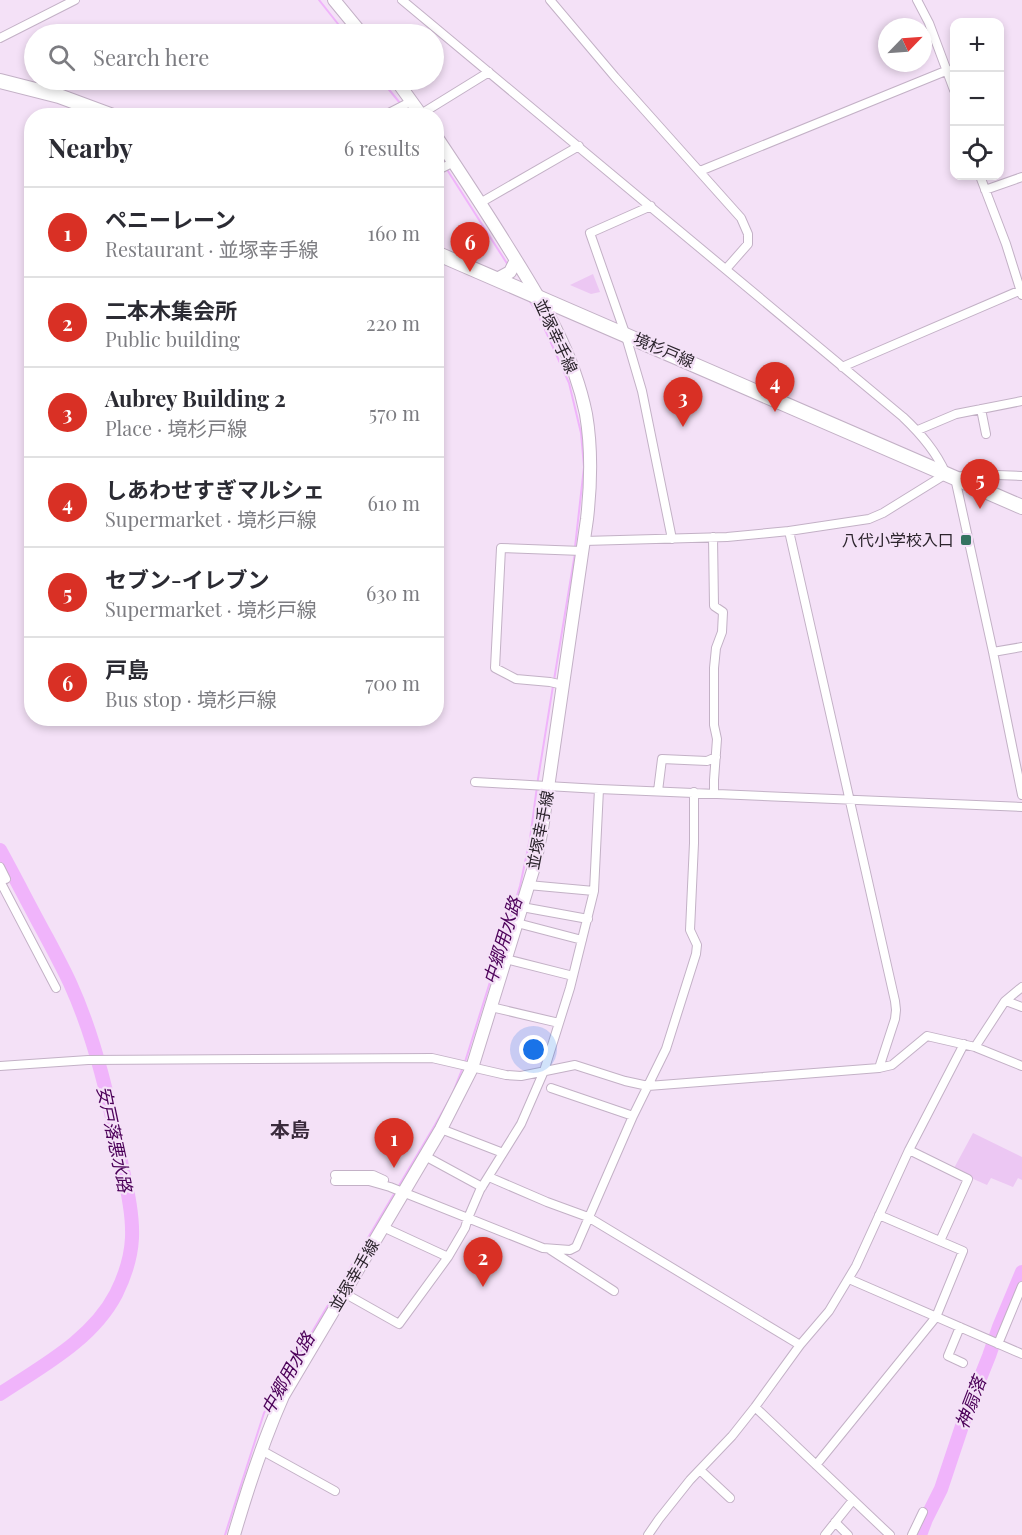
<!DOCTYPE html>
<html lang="en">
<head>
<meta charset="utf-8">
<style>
  :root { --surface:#fff; --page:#f7f7f7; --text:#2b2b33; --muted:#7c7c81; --line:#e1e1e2; --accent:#d93025 }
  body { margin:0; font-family:"Playfair Display","Noto Sans JP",serif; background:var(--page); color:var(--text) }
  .controls { position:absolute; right:18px; top:18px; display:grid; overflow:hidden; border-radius:12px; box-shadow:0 3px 9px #0003 }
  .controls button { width:54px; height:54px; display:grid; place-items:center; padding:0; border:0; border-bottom:2px solid var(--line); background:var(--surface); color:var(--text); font:30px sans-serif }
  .compass { position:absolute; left:878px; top:18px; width:54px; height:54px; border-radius:50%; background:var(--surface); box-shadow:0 3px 9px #0003; rotate:65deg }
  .you { position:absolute; left:534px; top:1050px; width:21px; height:21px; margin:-15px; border:4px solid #fff; border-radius:50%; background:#1a73e8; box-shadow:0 0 0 9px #1a73e833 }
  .badge { display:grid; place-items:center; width:39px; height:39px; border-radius:50%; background:var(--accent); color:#fff; font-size:20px; font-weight:700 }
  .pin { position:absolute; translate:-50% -50px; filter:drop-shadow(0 2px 3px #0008) }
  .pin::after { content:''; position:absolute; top:32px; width:21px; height:18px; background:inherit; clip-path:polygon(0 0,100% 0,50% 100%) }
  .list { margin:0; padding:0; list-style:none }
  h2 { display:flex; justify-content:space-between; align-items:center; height:78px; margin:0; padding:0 24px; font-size:26px }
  h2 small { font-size:20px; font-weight:400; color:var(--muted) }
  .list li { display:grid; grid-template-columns:39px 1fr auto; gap:18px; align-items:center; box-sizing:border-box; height:90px; padding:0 24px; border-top:2px solid var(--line) }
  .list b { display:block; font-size:22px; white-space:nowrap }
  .list p { margin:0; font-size:20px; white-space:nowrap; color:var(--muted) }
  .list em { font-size:20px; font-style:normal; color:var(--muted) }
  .icon { flex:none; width:33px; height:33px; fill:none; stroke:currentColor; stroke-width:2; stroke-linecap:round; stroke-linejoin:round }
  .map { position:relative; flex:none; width:1022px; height:1535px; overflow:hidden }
  .search { position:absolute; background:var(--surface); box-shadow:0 3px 9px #0003; left:24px; top:24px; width:420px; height:66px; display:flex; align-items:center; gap:15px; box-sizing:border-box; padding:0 21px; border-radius:33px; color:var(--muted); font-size:22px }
  .panel { position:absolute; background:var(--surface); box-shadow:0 3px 9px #0003; left:24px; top:108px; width:420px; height:618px; border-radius:24px }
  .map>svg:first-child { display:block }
  .green { fill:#ecc7f3 }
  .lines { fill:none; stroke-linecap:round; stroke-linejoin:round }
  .stream { stroke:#f0b4fb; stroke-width:2 }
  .river { stroke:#f0b4fb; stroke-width:14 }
  .minor-casing { stroke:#c3b1c6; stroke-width:10 }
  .secondary-casing { stroke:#c3b1c6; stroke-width:14 }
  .primary-casing { stroke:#c3b1c6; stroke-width:16 }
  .minor { stroke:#fff; stroke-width:8 }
  .secondary { stroke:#fff; stroke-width:12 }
  .primary { stroke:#fff; stroke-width:14 }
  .poi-dot { fill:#347360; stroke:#f4e1f7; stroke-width:2 }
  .labels { text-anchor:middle; stroke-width:4.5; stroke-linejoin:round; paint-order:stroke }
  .street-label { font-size:16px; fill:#2b242c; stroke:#f4e1f7 }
  .poi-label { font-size:16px; fill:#2b242c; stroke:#f4e1f7; text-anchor:end }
  .water-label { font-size:18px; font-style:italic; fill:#4c0059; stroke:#f4e1f7 }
  .quarter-label { font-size:20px; font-weight:bold; fill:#3a2b3c; stroke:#f4e1f7 }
</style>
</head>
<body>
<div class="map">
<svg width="1022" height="1535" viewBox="0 0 1022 1535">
  <rect width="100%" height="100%" fill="#f4e1f7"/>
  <path class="green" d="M593,274l7,18 -9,2 -21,-9z
    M973,1133l49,24v23l-4,-2 -5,9 -22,-9 -4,7 -34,-15z"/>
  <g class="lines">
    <path class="stream" d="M319,0l27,34
      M381,80l19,23
      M404,108l6,8
      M436,153l7,10
      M446,168l62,97
      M529,300l9,14 31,69 12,50 3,34 -9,80
      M554,680l21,-127
      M465,1062l55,-176 10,-47 8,-60 15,-93
      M225,1535l39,-122 171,-288 17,-30 11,-28"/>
    <path class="river" d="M0,850c16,29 31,59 47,88 8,15 16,30 23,45 26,57 40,121 52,183 5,23 11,48 10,72 -1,20 -7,38 -16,56 -24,46 -74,72 -116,100
      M920,1535l6,-16 15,-30 26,-78 22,-55 10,-29 23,-55"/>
    <defs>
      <path id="minor" d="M402,0l501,417c18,17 33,34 43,57l-63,39 -14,6 -80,12 -62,6 -143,4
        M550,0l65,77 126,141 7,16v10l-22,25
        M917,0l12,23 25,67
        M0,38l75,-38
        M421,114l68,-42
        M383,116l29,-15
        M436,171l18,-9
        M700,171l248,-101
        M980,176l26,68 16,51
        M985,190l37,-13
        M480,203l99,-57
        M651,206l-61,27 35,100 17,58 30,148
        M842,367l179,-77
        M981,409l5,25
        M918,430l38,-16 66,-13
        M1022,476l-53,-2 -14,4 38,174 29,143
        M789,531l106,470 1,9 -1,9 -16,49
        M713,537l1,69 9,6 -1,20 -6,16 -2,20v57l3,14 -3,41v13
        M993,652l29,-5
        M563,685l-13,-3 -34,-3 -21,-11 6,-120 81,3
        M475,782l124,7 423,18
        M658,791l4,-32 45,2 9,-4
        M0,867l6,12h-6
        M0,881l56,107
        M528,885l66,6
        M522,907l66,12
        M517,923l65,17
        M506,959l67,17
        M1006,1001l16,6
        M491,1007l68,16
        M975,1047l30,-46 17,-14
        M0,1066l88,-6 344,-2 74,17 15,1 54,-11 50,16 23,5 231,-18 13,-3 35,-29 48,11 47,19
        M551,1088l82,28
        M441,1129l62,24
        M909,1150l59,29 -28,62
        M425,1156l57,31
        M335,1175h38l11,5
        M489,1177l58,25 41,15 212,128
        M335,1181h34l21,6 153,61 27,2 6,-3 57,-131 33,-67 30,-95 1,-9 -7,-15 4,-87v-51
        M383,1227l65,30
        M549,1249l65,42
        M849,1279l173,75
        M344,1293l55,31 49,-67 17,-29 3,-10 12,-28 41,-66 23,-53 26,-83 24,-97 5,-102
        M960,1327l-12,29 15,7
        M998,1344l24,-58
        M755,1407l135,128
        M261,1450l74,41
        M816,1465l120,-148 27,-66 -84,-36
        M700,1470l30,28
        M835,1522l13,13
        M648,1535l11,-16 31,-39 42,-44 23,-29 45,-62 29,-34 27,-45 53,-116 55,-106
        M825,1535l28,-35
        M912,1535l11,-23"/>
      <path id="secondary" d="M334,0l28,34
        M396,80l26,36
        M497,279l13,-7 6,-12
        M234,1535c14,-48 29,-94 49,-139l158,-267 31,-61 62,-201 8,-38 45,-310c4,-35 5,-70 -1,-105 -12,-60 -43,-111 -75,-162 -24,-39 -49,-77 -75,-116"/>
      <path id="primary" d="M0,81l59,15 54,20
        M436,253l586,254"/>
    </defs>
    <use href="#minor" class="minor-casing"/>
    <use href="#secondary" class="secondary-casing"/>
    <use href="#primary" class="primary-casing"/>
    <use href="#minor" class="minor"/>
    <use href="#secondary" class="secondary"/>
    <use href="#primary" class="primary"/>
  </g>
  <rect class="poi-dot" x="960" y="534" width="12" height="12" rx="3"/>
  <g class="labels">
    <g class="street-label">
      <text transform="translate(556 336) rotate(65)" y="6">並塚幸手線</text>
      <text transform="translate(664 350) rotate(23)" y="6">境杉戸線</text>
      <text transform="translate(540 830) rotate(-79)" y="6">並塚幸手線</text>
      <text transform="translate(354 1275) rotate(-59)" y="6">並塚幸手線</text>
    </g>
    <g class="poi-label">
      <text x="954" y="546">八代小学校入口</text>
    </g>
    <g class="water-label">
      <text transform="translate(503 941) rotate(-73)" y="6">中郷用水路</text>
      <text transform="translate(114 1139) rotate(78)" y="6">安戸落悪水路</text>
      <text transform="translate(288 1374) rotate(-61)" y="6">中郷用水路</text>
      <text transform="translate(971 1403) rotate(-69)" y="6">神扇落</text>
    </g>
    <g class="quarter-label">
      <text x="290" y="1137">本島</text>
    </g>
  </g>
</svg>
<div class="controls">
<button>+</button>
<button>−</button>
<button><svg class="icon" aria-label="locate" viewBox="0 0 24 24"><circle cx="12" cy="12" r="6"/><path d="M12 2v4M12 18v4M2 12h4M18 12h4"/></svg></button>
</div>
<svg class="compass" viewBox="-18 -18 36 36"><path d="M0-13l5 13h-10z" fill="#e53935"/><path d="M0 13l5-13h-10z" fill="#7c7c81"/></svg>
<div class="you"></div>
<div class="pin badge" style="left:394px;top:1168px">1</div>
<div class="pin badge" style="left:483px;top:1287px">2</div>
<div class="pin badge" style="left:683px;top:427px">3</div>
<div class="pin badge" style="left:775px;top:412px">4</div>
<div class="pin badge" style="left:980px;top:509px">5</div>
<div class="pin badge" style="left:470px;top:272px">6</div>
<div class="search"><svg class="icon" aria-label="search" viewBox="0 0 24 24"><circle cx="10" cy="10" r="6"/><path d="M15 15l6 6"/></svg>Search here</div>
<section class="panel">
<h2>Nearby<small>6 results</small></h2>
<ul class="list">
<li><span class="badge">1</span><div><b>ペニーレーン</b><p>Restaurant · 並塚幸手線</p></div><em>160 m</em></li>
<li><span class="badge">2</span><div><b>二本木集会所</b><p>Public building</p></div><em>220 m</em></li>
<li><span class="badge">3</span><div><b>Aubrey Building 2</b><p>Place · 境杉戸線</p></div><em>570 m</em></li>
<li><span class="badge">4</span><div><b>しあわせすぎマルシェ</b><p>Supermarket · 境杉戸線</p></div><em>610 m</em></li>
<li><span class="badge">5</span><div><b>セブン-イレブン</b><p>Supermarket · 境杉戸線</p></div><em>630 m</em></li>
<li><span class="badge">6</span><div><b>戸島</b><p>Bus stop · 境杉戸線</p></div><em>700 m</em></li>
</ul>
</section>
</div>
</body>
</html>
